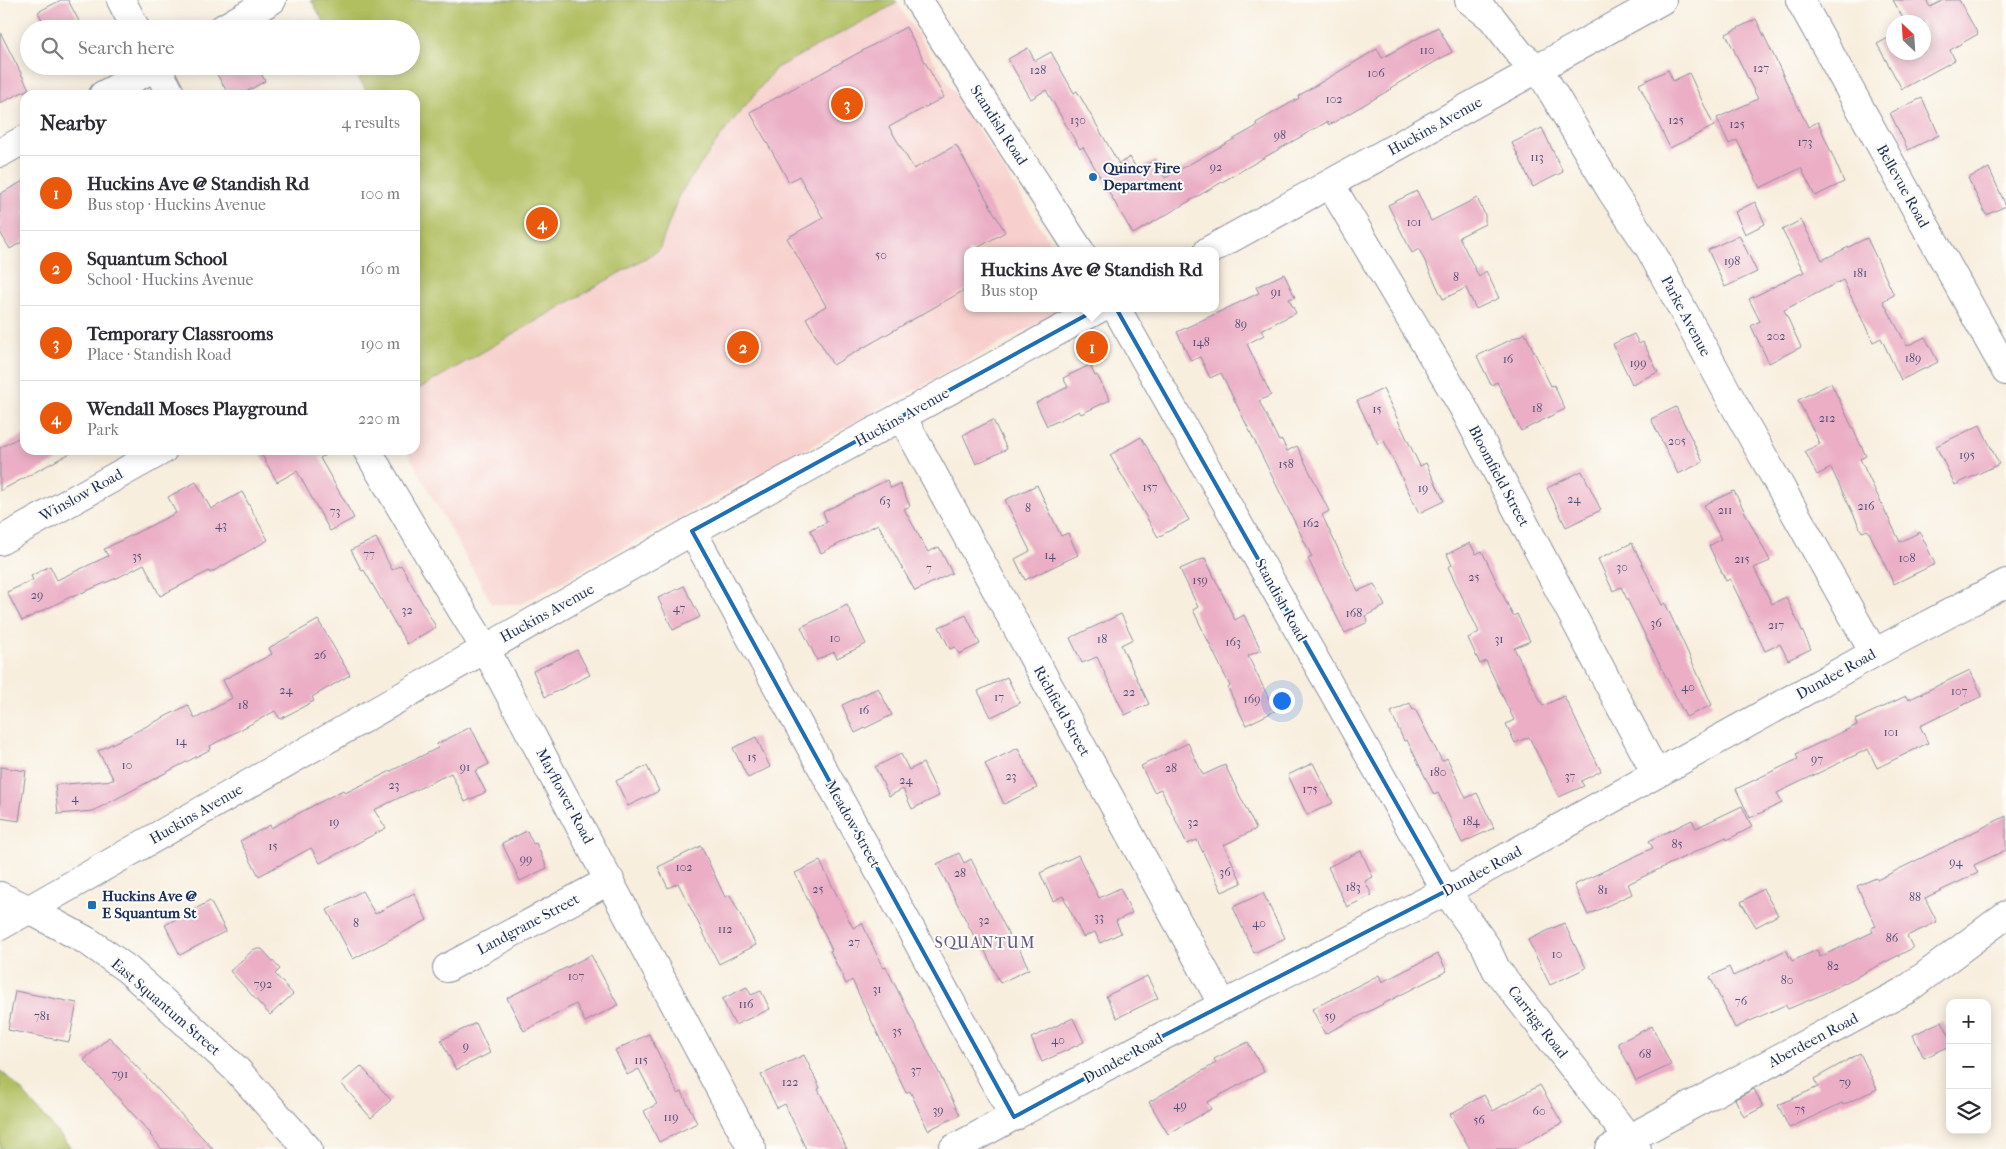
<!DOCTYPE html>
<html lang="en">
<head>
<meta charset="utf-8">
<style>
  :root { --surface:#fff; --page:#f7f7f7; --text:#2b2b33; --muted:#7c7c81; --line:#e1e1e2; --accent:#ea580c }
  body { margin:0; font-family:"IM FELL French Canon",serif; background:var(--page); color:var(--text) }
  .controls { position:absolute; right:15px; bottom:15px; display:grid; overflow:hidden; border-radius:10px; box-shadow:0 2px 12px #0003 }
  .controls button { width:45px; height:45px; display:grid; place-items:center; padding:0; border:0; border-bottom:1px solid var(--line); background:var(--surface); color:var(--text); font:25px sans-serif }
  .compass { position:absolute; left:1886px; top:15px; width:45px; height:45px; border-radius:50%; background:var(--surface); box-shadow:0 2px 12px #0003; rotate:335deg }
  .you { position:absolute; left:1281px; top:700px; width:18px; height:18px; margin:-12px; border:4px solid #fff; border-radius:50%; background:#1a73e8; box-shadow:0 0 0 8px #1a73e833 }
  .badge { display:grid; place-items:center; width:32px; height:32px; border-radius:50%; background:var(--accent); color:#fff; font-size:16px; font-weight:700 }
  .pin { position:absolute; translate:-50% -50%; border:2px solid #fff; box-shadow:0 1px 5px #0006 }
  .popup { position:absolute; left:964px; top:247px; width:255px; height:65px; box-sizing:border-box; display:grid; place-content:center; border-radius:10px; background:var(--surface); filter:drop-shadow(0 1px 4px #0005); font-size:16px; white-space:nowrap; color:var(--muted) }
  .popup b { font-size:19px; color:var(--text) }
  .popup::after { content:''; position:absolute; left:50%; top:100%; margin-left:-10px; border:10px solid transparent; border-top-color:var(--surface) }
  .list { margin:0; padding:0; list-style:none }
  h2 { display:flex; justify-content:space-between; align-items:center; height:65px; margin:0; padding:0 20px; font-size:21px }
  h2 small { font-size:16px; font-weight:400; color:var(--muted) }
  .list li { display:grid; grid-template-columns:32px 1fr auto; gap:15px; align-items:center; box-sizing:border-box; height:75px; padding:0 20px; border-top:1px solid var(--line) }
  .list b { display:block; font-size:19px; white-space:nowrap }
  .list p { margin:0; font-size:16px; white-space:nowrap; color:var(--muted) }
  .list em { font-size:16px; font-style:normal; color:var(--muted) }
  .icon { flex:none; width:28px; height:28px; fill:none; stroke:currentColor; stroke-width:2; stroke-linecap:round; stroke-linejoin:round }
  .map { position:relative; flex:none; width:2006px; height:1149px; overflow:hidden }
  .search { position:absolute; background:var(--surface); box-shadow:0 2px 12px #0003; left:20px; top:20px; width:400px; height:55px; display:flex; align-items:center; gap:12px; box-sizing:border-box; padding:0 18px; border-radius:28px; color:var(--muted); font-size:19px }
  .panel { position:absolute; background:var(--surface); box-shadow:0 2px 12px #0003; left:20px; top:90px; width:400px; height:365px; border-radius:15px }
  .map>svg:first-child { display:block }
  .built { fill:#f7d0cd }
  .green { fill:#b1bf61; stroke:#667760 }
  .building { fill:#ebaec5 }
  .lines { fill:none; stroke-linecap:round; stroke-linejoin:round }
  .minor-casing { stroke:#8a8e9e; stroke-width:30 }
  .tertiary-casing { stroke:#8a8e9e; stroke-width:30 }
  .minor { stroke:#fff; stroke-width:28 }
  .tertiary { stroke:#fff; stroke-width:28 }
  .marked { fill:none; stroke:#1f6fb2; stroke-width:4; stroke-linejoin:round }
  .poi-dot { fill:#1f6fb2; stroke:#fdfcf7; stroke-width:2 }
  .labels { text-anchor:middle; stroke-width:4; stroke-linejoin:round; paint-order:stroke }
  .number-label { font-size:12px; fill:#4f4f78 }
  .street-label { font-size:15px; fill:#1b2f5e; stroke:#fdfcf7 }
  .poi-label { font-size:15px; font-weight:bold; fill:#1b2f5e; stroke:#fdfcf7; text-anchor:start }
  .neighbourhood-label { font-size:16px; letter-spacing:1px; fill:#645b82; stroke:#fdfcf7 }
</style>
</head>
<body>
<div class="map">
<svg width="2006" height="1149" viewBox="0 0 2006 1149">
  <rect width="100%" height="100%" fill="#fdfcf7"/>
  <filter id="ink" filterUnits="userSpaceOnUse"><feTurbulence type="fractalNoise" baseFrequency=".02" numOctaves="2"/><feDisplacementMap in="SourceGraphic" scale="10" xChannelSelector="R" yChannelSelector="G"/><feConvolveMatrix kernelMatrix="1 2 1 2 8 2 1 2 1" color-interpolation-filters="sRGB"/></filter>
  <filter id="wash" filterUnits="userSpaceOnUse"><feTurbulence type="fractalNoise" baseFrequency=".0096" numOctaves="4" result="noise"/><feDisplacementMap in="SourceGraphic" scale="20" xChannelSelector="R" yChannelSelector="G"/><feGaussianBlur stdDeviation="1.12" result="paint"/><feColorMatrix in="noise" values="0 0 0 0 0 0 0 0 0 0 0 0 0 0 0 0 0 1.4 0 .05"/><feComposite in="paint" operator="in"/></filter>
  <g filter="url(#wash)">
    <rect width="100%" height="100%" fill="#f8eede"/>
    <path class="built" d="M897,3l159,248h-88v57h97l-545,296h-28l-86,-154h9v-59l244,-141 20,-55 44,-62 53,-65z"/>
    <path class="green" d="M311,0h584l2,3 -121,65 -53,65 -44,62 -20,55 -244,141v-296h-46l-18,-29h60v-37h-83z
      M0,1070l20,19 52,60h-72z"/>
    <g id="blocks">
      <path class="building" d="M61,0h7l15,29h-36l-9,-17z
        M1893,0h33l4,7 14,-7h15l19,34 -28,16 5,10 -53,29 -25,-45 17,-9v17h30v-30h-19z
        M1756,19l52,108 10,-5 26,60 -29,14 -14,-28 -41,20 -23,-48 -8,4 -12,-26 41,-19 -32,-65z
        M906,27l38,70 -55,30 25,42 42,-24 49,87 -33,19h-4v37l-135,77 -27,-47 20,-12 -39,-68 36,-20 -24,-42 -10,6 -39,-70z
        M1438,27l14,25 -62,36 1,1 -62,36 -2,-3 -62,35 -132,77 -50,-87 -3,2 -34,-59 -15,9 -23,-40 20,-11 7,13 16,-9 23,41 3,-2 42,73 11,-7 7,13 18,-10 10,18 92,-52 -1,-3 43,-25 -1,-2 79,-47 5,9z
        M0,32l29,57 -29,14z
        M228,66h29l8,15 -24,14h-12l-13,-22z
        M1668,70l5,11 16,-8 25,53 -44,22 -31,-64z
        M1922,98l17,37 -31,15 -18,-37z
        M1542,128l21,44 -30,15 -21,-44z
        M1989,168l17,38 -20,9 -18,-37z
        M25,180v60l-15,9 -10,-17v-38z
        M1417,191l14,30 46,-23 8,17v9l-26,13 20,40 7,-6 13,27 -23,11 -10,-21 -23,11 -24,-50 -7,4 -24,-48z
        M1755,202l10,22 -20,10 -10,-22z
        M1801,220l21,40 45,-22 27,57 -11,6 24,45 18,-9 13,25 -37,18 -20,-42 -8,4 -30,-62 -59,30 17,37 -32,16 -18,-37 9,-5 -11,-22 55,-27 -22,-42z
        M1739,235l18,37 -32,15 -17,-37z
        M1284,274l11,23 -6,2 7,14 -35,17 3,5 -17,9 24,51 -12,6 20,40 3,-1 5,11 10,-5 32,65 -7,4 36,76 16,-7 11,22 -20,10 3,6 -23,11 -37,-74 4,-2 -91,-184 -11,5 -10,-21 -9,4 -14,-29 82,-39 -3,-6z
        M1525,333l26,53 3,-1 11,24 -44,22 -24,-49 -6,3 -14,-29z
        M1634,334l5,10 4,-2 15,30 -26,12 -19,-40z
        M1090,365l5,11 2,-1 13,25 -29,14 -2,-3 -32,15 -11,-23 32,-16 -5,-9z
        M1831,383l35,73 -6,3 40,83 20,-10 15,32 -41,20 -26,-54 -6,2 -31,-64 -14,7 -12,-24 15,-7 -22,-44z
        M1383,389l37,77 6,-3 18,38 -25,12 -35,-72 -6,3 -21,-43z
        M1676,407l27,55 -25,12 -27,-55z
        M993,420l14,29 -31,15 -13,-29z
        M1980,425l19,39 -44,21 -19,-39z
        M25,434v16h51l-76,41v-43z
        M1141,437l48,83 -31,17 -48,-82z
        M259,450h75l-14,8 34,60 -24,13 -33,-60 -20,11z
        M1582,471l19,39 -35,17 -19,-39z
        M887,480l4,8 9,-4 10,22 -6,3 24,43 11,-5 13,26 -37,18 -37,-67 -57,29 -11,-23 17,-8 -4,-10z
        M196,482l15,27 31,-17 26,48 -58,33 -1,-2 -49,25 -16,-32 -25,13 -47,20v-1l-50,25 -15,-29 26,-12 -2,-4 19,-10 7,14 51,-24 -4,-7 72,-36 -8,-16z
        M1037,485l24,51 7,-3 10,22 -53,25 -10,-21 15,-8 -25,-51z
        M1734,491l36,70 -16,7 18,36 14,-7 25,52 -23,11 -8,-16 -15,7 -35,-72 -4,2 -17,-35 12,-7 -17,-34z
        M376,538l16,32 9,-5 35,62 -29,17 -43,-74 -2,1 -11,-21z
        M1470,543l6,11 6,-3 31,65 4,-2 13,27 -16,7 29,58 21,-10 37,75 -20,10 3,5 -25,11 -30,-60 -14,6 -9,-19 8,-4 -28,-59 -6,3 -12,-26 11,-6 -31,-65 4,-2 -5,-11z
        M1632,543l30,62 3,-2 47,102 -26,12 -65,-130 -8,4 -15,-32z
        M1205,558l30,62 9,-5 17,35 -13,6 27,55 -29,14 -18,-37 2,-2 -37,-76 5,-3 -18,-38z
        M684,586l16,31 -27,13 -15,-32z
        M847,605l19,39 -29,14 -3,-6 -17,8 -16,-33z
        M1121,614l12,25 -12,6 28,59 -24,11 -28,-58 -15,6 -12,-25z
        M966,615l14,29 -21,10 -4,-7 -5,2 -11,-22z
        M318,620l32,55 -38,22 2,4 -34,18 -5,-8 -65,35 1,3 -118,62 -35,3 -3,-29 59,-5 -16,-29 90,-46 7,14 37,-21 -9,-18 49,-26 -3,-6z
        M577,650l13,25 -45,22 -12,-26z
        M1970,670l12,26 -62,30 8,17 -51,25 -9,-19 -91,44 5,10 -32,15 -14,-29 62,-30 -2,-5 61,-29 -2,-5 51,-24 2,4z
        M1007,677l13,26 -29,14 -13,-26z
        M878,688l14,27 -37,18 -13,-28z
        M1410,703l3,7 2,-1 27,52 5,-3 19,40 11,-5 17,35 -32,15 -24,-50 -4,2 -27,-55 -3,1 -13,-29z
        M471,727l18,37 -14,7 11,21 -21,10 -14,-29 -77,37 12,18 -66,35 -9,-15 -52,28 -19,-35 30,-16 1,3 72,-38 2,3 52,-25 41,-20 -1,-4z
        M756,737l14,30 -22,11 -15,-30z
        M1188,743l15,32 22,-10 31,64 -32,16 18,38 -20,9 -25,-52 -10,4 -26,-55 -7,3 -13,-26z
        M1018,748l19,40 -33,16 -19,-40z
        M901,754l8,16 14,-7 16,33 -27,13 -9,-20 -14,7 -14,-29z
        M1313,763l20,40 -26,12 -19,-40z
        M647,766l12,25 -31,15 -12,-25z
        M0,767l26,4 -7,50 -19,-3z
        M1742,806l10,21 -25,13 -1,-3 -98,47 4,10 -44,21 -14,-30 79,-37 -4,-7 43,-21 4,8z
        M2006,816v34l-32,15 4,8 -53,25 12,24 -30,14 6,12 -92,47 -33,14 -3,-4 -50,23 -25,-51 19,-10 4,9 53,-26 6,11 25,-11 3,7 53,-25 -2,-4 5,-2 -19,-40 19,-8 1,2z
        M527,831l6,13 3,-1 11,25 -27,13 -18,-38z
        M701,846l24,51 5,-2 26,50 -37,19 -41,-81 -10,5 -10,-21z
        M1361,851l12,26 -8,4 7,14 -25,12 -19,-40z
        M959,853l5,10 7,-4 42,84 3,-1 13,27 -29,14 -21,-45 -3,2 -39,-76z
        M1078,855l21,43 21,-10 12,25 -16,8 5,12 -21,10 -5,-11 -12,5 -20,-41 -10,5 -13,-28z
        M820,861l33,67 9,-5 21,45 3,-1 74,148 -32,15 -18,-39 -4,2 -54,-113 -6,4 -16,-33 2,-1 -37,-77z
        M1763,889l15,26 -22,12 -15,-25z
        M362,891l13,23 39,-21 13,27 -74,39 -26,-49z
        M1263,893l22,45 -31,15 -21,-46z
        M210,901l16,30 -46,24 -15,-30z
        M1564,923l22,45 -36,17 -22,-45z
        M254,949h8l18,20 -5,5 18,20 -23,21 -40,-44z
        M1438,954l9,17 -122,63 -13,-25 67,-34 3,7z
        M591,955l27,50 -33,17 -9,-18 -52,27 -17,-33z
        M1147,976l11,22 -41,20 -11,-22z
        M747,987l4,8 10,-4 9,18 -35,16 -13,-26z
        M15,991l62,12 -8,39 -61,-12z
        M1073,1018l11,24 -42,20 -11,-24z
        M1942,1021l8,16v9l-26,12 -11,-23z
        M476,1023l14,30 -34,17 -15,-30z
        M1652,1026l19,39 -35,16 -18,-38z
        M649,1034l29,60 4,-2 15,31 -38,19 -15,-31 13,-7 -18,-35 -12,6 -12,-25z
        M109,1037l68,73 36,39h-51l-12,-14 1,-1 -67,-74z
        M1248,1042l16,30 -57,30 4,7 -43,25 -19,-32 67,-39 -2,-4z
        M1860,1053l17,36 -34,16 -1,-2 -53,25 -11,-23 40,-18 -4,-8z
        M804,1055l16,33 -2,1 29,60h-41l-21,-45 -8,4 -16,-33z
        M361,1066l30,34 -20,18 -30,-35z
        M1540,1085l22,38 -47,26h-45l-20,-35 34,-19 9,16z
        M1754,1089l9,18 -19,10 -9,-18z"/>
    </g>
  </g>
  <g filter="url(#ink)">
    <use href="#blocks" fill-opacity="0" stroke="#8a8e9e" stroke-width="1"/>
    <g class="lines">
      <defs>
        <path id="minor" d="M121,0l15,29
          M918,0l162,251
          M1469,0l23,18 28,36 18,14 74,124 38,57 82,152 142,252
          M1800,0l206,371
          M222,29l50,-29
          M156,66l15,29
          M103,95l54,-29
          M0,153l25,-14
          M1330,184l133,223 193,367
          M1116,308l330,583 39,54 11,24 141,180
          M902,417l321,588
          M367,450l80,136 38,62 267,501
          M692,531l322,586
          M0,541l163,-91
          M28,909l61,33 38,27 27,24 82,76 72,80
          M447,968l163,-88
          M953,1149l204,-110 289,-148 428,-238 132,-70
          M1610,1149l296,-159 100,-75"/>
        <path id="tertiary" d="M1208,251l454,-251
          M0,896l28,13
          M0,926l692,-395 408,-223"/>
      </defs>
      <use href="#minor" class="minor-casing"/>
      <use href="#tertiary" class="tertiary-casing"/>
      <use href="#minor" class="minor"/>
      <use href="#tertiary" class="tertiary"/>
    </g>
  </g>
  <path class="marked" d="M1112,301l334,590 -289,148 -143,78 -322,-586z"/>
  <g class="poi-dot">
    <circle cx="1093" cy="177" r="5"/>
    <rect x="87" y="900" width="10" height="10" rx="2.5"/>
  </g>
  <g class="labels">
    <g class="number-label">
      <text x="1427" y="54">110</text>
      <text x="1761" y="72">127</text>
      <text x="1038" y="74">128</text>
      <text x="1376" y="77">106</text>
      <text x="1334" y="103">102</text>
      <text x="1078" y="124">130</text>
      <text x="1676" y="124">125</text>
      <text x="1737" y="128">125</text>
      <text x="1280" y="139">98</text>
      <text x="1805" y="146">173</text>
      <text x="1537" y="161">113</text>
      <text x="1216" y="171">92</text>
      <text x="1414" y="226">101</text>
      <text x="881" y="259">50</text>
      <text x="1732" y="265">198</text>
      <text x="1860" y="277">181</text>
      <text x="1456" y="281">8</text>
      <text x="1276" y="296">91</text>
      <text x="1241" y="328">89</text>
      <text x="1776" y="340">202</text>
      <text x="1201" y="346">148</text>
      <text x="1913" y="362">189</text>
      <text x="1508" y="363">16</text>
      <text x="1638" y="367">199</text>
      <text x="1537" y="412">18</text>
      <text x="1377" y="413">15</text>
      <text x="1827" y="422">212</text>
      <text x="1677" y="445">205</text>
      <text x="1967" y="459">195</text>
      <text x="1286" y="468">158</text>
      <text x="1150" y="491">157</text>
      <text x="1423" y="492">19</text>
      <text x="1574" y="503">24</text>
      <text x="885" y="505">63</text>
      <text x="1866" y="510">216</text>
      <text x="1028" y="512">8</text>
      <text x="1725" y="514">211</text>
      <text x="335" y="515">73</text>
      <text x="1311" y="527">162</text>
      <text x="221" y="529">43</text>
      <text x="369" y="558">77</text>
      <text x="1050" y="559">14</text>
      <text x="137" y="560">35</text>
      <text x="1907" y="562">108</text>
      <text x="1742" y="563">215</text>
      <text x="1622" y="571">30</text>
      <text x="929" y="572">7</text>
      <text x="1474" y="581">25</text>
      <text x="1200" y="584">159</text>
      <text x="37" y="599">29</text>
      <text x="679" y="612">47</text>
      <text x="407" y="614">32</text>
      <text x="1354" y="617">168</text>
      <text x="1656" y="627">36</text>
      <text x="1776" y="629">217</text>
      <text x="835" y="642">10</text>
      <text x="1102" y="643">18</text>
      <text x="1499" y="643">31</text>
      <text x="1233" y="646">163</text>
      <text x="320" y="659">26</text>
      <text x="1688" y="691">40</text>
      <text x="286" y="694">24</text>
      <text x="1959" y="695">107</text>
      <text x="1129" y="696">22</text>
      <text x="999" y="701">17</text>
      <text x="1252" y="703">169</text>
      <text x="243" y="709">18</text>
      <text x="864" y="714">16</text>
      <text x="1891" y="736">101</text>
      <text x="181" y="745">14</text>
      <text x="752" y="761">15</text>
      <text x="1817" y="763">97</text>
      <text x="127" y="769">10</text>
      <text x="465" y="771">91</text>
      <text x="1171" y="772">28</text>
      <text x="1438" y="776">180</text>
      <text x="1011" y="780">23</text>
      <text x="1570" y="780">37</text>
      <text x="906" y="784">24</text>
      <text x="394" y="789">23</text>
      <text x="1310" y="793">175</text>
      <text x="75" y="802">4</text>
      <text x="1471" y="825">184</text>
      <text x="334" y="826">19</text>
      <text x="1193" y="826">32</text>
      <text x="1677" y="848">85</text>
      <text x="273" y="850">15</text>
      <text x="526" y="863">99</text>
      <text x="1956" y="866">94</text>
      <text x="684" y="871">102</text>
      <text x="1225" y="876">36</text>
      <text x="960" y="877">28</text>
      <text x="1353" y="891">183</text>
      <text x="818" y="893">25</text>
      <text x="1603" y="894">81</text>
      <text x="1915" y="901">88</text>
      <text x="1099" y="921">33</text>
      <text x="984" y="924">32</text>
      <text x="356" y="927">8</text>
      <text x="1259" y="927">40</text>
      <text x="725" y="933">112</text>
      <text x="1892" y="942">86</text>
      <text x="854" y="946">27</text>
      <text x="1557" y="958">10</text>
      <text x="1833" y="970">82</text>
      <text x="576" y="980">107</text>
      <text x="1787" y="984">80</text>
      <text x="263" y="988">792</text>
      <text x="877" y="993">31</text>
      <text x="1741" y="1005">76</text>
      <text x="746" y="1008">116</text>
      <text x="42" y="1020">781</text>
      <text x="1330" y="1020">59</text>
      <text x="897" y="1035">35</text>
      <text x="1058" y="1044">40</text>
      <text x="466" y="1050">9</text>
      <text x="1645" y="1058">68</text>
      <text x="641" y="1064">115</text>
      <text x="916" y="1074">37</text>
      <text x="120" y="1078">791</text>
      <text x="790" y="1086">122</text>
      <text x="1845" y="1086">79</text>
      <text x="1180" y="1109">49</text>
      <text x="1800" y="1113">75</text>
      <text x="938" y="1114">39</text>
      <text x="1539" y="1115">60</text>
      <text x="671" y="1121">119</text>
      <text x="1479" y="1124">56</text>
    </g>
    <g class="street-label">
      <text transform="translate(999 125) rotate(57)" y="5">Standish Road</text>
      <text transform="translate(1435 126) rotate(-29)" y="5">Huckins Avenue</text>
      <text transform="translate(1903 186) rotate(61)" y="5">Bellevue Road</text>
      <text transform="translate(1686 316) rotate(62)" y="5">Parke Avenue</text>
      <text transform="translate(902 417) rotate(-29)" y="5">Huckins Avenue</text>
      <text transform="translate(1499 476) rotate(62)" y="5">Bloomfield Street</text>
      <text transform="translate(81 495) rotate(-29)" y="5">Winslow Road</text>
      <text transform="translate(1281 600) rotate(61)" y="5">Standish Road</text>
      <text transform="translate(547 613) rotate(-29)" y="5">Huckins Avenue</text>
      <text transform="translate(1836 674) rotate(-29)" y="5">Dundee Road</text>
      <text transform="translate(1062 711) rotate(61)" y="5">Richfield Street</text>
      <text transform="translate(565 796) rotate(62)" y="5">Mayflower Road</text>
      <text transform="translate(196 814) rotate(-30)" y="5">Huckins Avenue</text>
      <text transform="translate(853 824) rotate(61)" y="5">Meadow Street</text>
      <text transform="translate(1482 871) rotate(-29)" y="5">Dundee Road</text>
      <text transform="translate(528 924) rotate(-28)" y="5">Landgrane Street</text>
      <text transform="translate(166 1007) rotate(41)" y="5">East Squantum Street</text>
      <text transform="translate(1538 1022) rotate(52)" y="5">Carrigg Road</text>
      <text transform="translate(1813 1040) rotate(-28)" y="5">Aberdeen Road</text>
      <text transform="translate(1123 1058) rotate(-29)" y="5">Dundee Road</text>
    </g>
    <g class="poi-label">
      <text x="1103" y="173">Quincy Fire<tspan x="1103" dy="17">Department</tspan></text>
      <text x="102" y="901">Huckins Ave @<tspan x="102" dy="17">E Squantum St</tspan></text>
    </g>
    <g class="neighbourhood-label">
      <text x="985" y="948">SQUANTUM</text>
    </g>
  </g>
</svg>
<div class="controls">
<button>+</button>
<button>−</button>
<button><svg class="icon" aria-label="layers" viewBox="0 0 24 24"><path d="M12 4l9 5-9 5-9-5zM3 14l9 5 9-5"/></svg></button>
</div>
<svg class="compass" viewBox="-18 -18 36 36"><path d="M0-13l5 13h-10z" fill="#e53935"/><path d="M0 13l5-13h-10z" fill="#7c7c81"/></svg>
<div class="you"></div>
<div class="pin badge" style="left:1092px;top:347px">1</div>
<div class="popup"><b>Huckins Ave @ Standish Rd</b>Bus stop</div>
<div class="pin badge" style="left:743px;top:347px">2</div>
<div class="pin badge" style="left:847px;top:104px">3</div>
<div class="pin badge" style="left:542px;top:223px">4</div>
<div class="search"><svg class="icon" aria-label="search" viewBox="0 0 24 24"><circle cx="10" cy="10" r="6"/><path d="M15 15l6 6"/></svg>Search here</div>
<section class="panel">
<h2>Nearby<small>4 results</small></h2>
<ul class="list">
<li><span class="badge">1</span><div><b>Huckins Ave @ Standish Rd</b><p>Bus stop · Huckins Avenue</p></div><em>100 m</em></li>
<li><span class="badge">2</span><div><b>Squantum School</b><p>School · Huckins Avenue</p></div><em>160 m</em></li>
<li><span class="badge">3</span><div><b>Temporary Classrooms</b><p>Place · Standish Road</p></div><em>190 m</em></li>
<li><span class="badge">4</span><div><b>Wendall Moses Playground</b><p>Park</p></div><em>220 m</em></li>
</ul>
</section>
</div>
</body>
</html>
